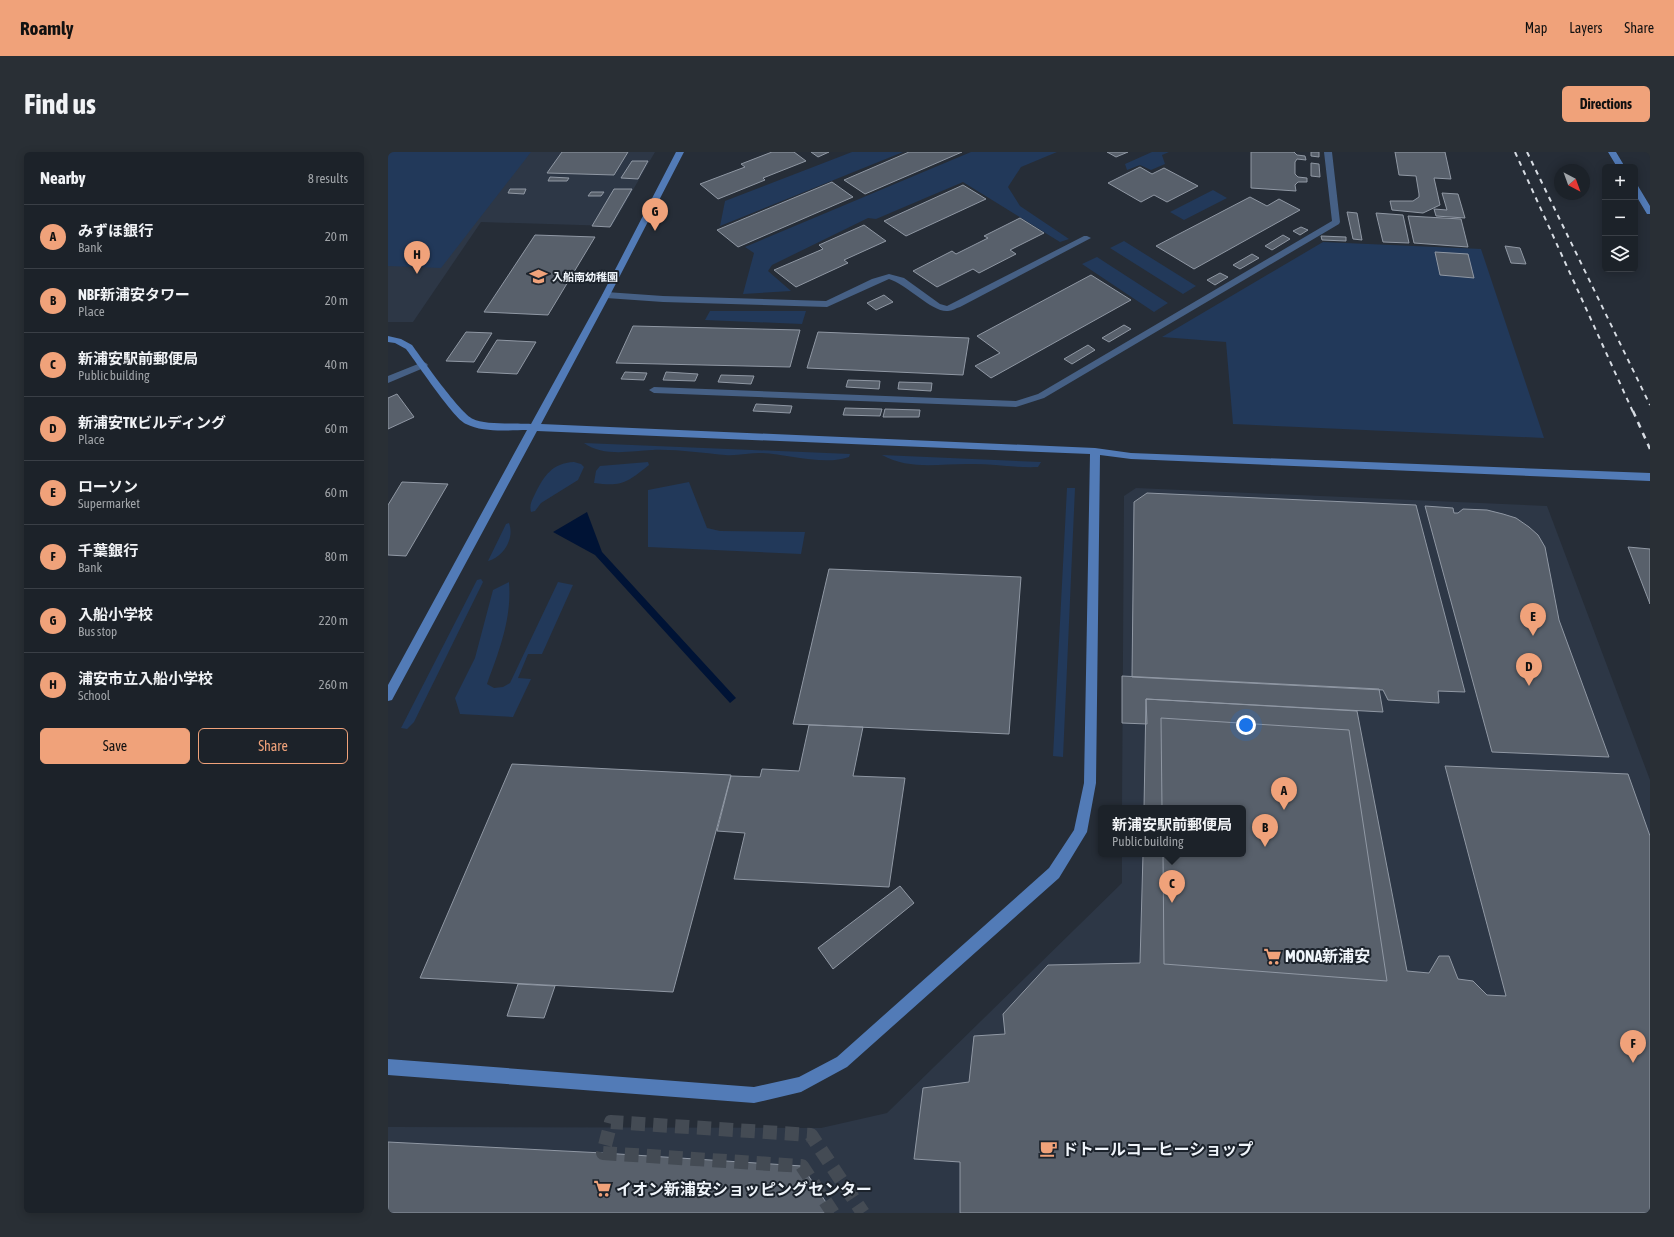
<!DOCTYPE html>
<html lang="en">
<head>
<meta charset="utf-8">
<style>
  :root { --surface:#1c2229; --page:#292f35; --text:#f1f3f6; --muted:#a0a4a8; --line:#3a3f46; --accent:#f0a27a }
  body { margin:0; font-family:"Asap Condensed","Noto Sans JP",sans-serif; background:var(--page); color:var(--text) }
  .controls { position:absolute; right:12px; top:12px; display:grid; overflow:hidden; border-radius:6px; box-shadow:0 2px 10px #0003 }
  .controls button { width:36px; height:36px; display:grid; place-items:center; padding:0; border:0; border-bottom:1px solid var(--line); background:var(--surface); color:var(--text); font:20px sans-serif }
  .compass { position:absolute; left:1166px; top:12px; width:36px; height:36px; border-radius:50%; background:var(--surface); box-shadow:0 2px 10px #0003; rotate:139deg }
  .you { position:absolute; left:858px; top:573px; width:14px; height:14px; margin:-10px; border:3px solid #fff; border-radius:50%; background:#1a73e8; box-shadow:0 0 0 6px #1a73e833 }
  .badge { display:grid; place-items:center; width:26px; height:26px; border-radius:50%; background:var(--accent); color:#111; font-size:13px; font-weight:700 }
  .pin { position:absolute; translate:-50% -33px; filter:drop-shadow(0 1px 2px #0008) }
  .pin::after { content:''; position:absolute; top:21px; width:14px; height:12px; background:inherit; clip-path:polygon(0 0,100% 0,50% 100%) }
  .popup { position:absolute; left:710px; top:653px; width:148px; height:52px; box-sizing:border-box; display:grid; place-content:center; border-radius:6px; background:var(--surface); filter:drop-shadow(0 1px 3px #0005); font-size:13px; white-space:nowrap; color:var(--muted) }
  .popup b { font-size:15px; color:var(--text) }
  .popup::after { content:''; position:absolute; left:50%; top:100%; margin-left:-8px; border:8px solid transparent; border-top-color:var(--surface) }
  .list { margin:0; padding:0; list-style:none }
  h2 { display:flex; justify-content:space-between; align-items:center; height:52px; margin:0; padding:0 16px; font-size:17px }
  h2 small { font-size:13px; font-weight:400; color:var(--muted) }
  .list li { display:grid; grid-template-columns:26px 1fr auto; gap:12px; align-items:center; box-sizing:border-box; height:64px; padding:0 16px; border-top:1px solid var(--line) }
  .list b { display:block; font-size:15px; white-space:nowrap }
  .list p { margin:0; font-size:13px; white-space:nowrap; color:var(--muted) }
  .list em { font-size:13px; font-style:normal; color:var(--muted) }
  .actions { display:flex; gap:8px; padding:12px 16px }
  .actions a { flex:1; padding:9px 0; border:1px solid var(--accent); border-radius:6px; text-align:center; font-size:14px; color:var(--accent) }
  .actions .main { background:var(--accent); color:#111 }
  .icon { flex:none; width:22px; height:22px; fill:none; stroke:currentColor; stroke-width:2; stroke-linecap:round; stroke-linejoin:round }
  .map { position:relative; flex:none; width:1262px; height:1061px; overflow:hidden; border-radius:6px }
  header { display:flex; align-items:center; gap:24px; box-sizing:border-box; height:56px; padding:0 20px; background:var(--accent); color:#111 }
  header strong { font-size:19px }
  nav { display:flex; gap:22px; margin-inline-start:auto; font-size:14px }
  .intro { display:flex; align-items:center; justify-content:space-between; box-sizing:border-box; height:96px; padding:0 24px }
  h1 { margin:0; font-size:28px }
  .button { padding:10px 18px; border-radius:6px; background:var(--accent); color:#111; font-size:14px; font-weight:700 }
  main { display:flex; gap:24px; padding:0 24px }
  aside { flex:1; background:var(--surface); border-radius:6px; box-shadow:0 2px 10px #0003 }
  .map>svg:first-child { display:block }
  .built { fill:#2d3746 }
  .green { fill:#22395a }
  .water { fill:#001335 }
  .building { fill:#58606b; stroke:#9098a4 }
  .lines { fill:none; stroke-linecap:round; stroke-linejoin:round }
  .street-tunnel { stroke:#444b54; stroke-width:14; stroke-dasharray:14 8; stroke-linecap:butt }
  .lane { fill:#466085; fill-rule:evenodd }
  .secondary { fill:#527bb7; fill-rule:evenodd }
  .rail-far1 { stroke:#d7dce3; stroke-width:2; stroke-dasharray:5 5; stroke-linecap:butt }
  .rail { stroke:#d7dce3; stroke-width:2.5; stroke-dasharray:6 6; stroke-linecap:butt }
  .labels { text-anchor:middle; stroke-width:4; stroke-linejoin:round; paint-order:stroke }
  .far-poi-label { font-size:11px; font-weight:bold; fill:#f0f5fb; stroke:#1c232c; text-anchor:start }
  .near-poi-label { font-size:16px; font-weight:bold; fill:#f0f5fb; stroke:#1c232c; text-anchor:start }
</style>
</head>
<body>
<header>
<strong>Roamly</strong>
<nav><a>Map</a><a>Layers</a><a>Share</a></nav>
</header>
<div class="intro"><h1>Find us</h1><a class="button">Directions</a></div>
<main>
<aside>
<h2>Nearby<small>8 results</small></h2>
<ul class="list">
<li><span class="badge">A</span><div><b>みずほ銀行</b><p>Bank</p></div><em>20 m</em></li>
<li><span class="badge">B</span><div><b>NBF新浦安タワー</b><p>Place</p></div><em>20 m</em></li>
<li><span class="badge">C</span><div><b>新浦安駅前郵便局</b><p>Public building</p></div><em>40 m</em></li>
<li><span class="badge">D</span><div><b>新浦安TKビルディング</b><p>Place</p></div><em>60 m</em></li>
<li><span class="badge">E</span><div><b>ローソン</b><p>Supermarket</p></div><em>60 m</em></li>
<li><span class="badge">F</span><div><b>千葉銀行</b><p>Bank</p></div><em>80 m</em></li>
<li><span class="badge">G</span><div><b>入船小学校</b><p>Bus stop</p></div><em>220 m</em></li>
<li><span class="badge">H</span><div><b>浦安市立入船小学校</b><p>School</p></div><em>260 m</em></li>
</ul>
<div class="actions"><a class="main">Save</a><a>Share</a></div>
</aside>
<div class="map">
<svg width="1262" height="1061" viewBox="0 0 1262 1061">
  <rect width="100%" height="100%" fill="#262d37"/>
  <path class="built" d="M0,0h267l-43,74 -131,-4 -68,100h-25z
    M748,336l411,18 103,274v433h-1262v-86l433,1 66,-15 235,-230v-29h121v-46h-121l2,-312z"/>
  <path class="green" d="M0,0h143l-90,116 -53,-2z
    M464,0h51l-183,74 5,-25z
    M583,0h86l-36,15 -13,20 12,19 49,33 -9,3 -97,-60 -87,37 -8,-1 -96,47 -4,6 23,20 -48,3 11,-41 -9,-6z
    M764,0h17l-7,3 3,9 -14,6 -11,-5 -13,5 -2,-6z
    M825,38l14,8 -43,22 -14,-8z
    M736,89l72,45 -13,8 -73,-46z
    M935,90l158,7 63,189 -311,-14 -7,-82 -64,-5z
    M709,105l71,46 -14,9 -72,-48z
    M322,159h96l-4,13 -97,-4z
    M196,291l266,11 -1,3c-25,9 -62,-3 -88,-4 -12,0 -24,3 -36,2 -25,-2 -48,-6 -73,-5 -21,1 -49,7 -68,-7z
    M494,303l159,7 -3,5c-22,1 -43,-3 -65,-3 -30,-1 -63,7 -91,-9z
    M186,310l7,2 3,3 -6,13 -37,23 -6,8 -4,1c-2,-7 1,-12 4,-18 9,-18 17,-31 39,-32z
    M260,310l1,3c-22,17 -26,22 -55,18l2,-12 4,-5z
    M301,330l18,46 13,3 85,1 -4,22 -153,-7v-57z
    M679,336h8l-12,269 -10,-1z
    M121,371c6,16 -6,34 -21,38l18,-37z
    M93,427l2,3 -69,140 -7,7 -6,-1 76,-148z
    M121,430c3,37 -10,69 -22,102l7,4 9,-1 7,-4 48,-101 15,3 -31,69h-14l-10,24 13,1 -18,38 -53,-3 -5,-16 20,-40 18,-68z"/>
  <path class="water" d="M199,360l15,40 134,146 -6,5 -135,-148 -42,-23z"/>
  <path class="building" d="M174,0h66l-14,23 -67,-2z
    M384,0h22l12,9 -43,17 2,2 -47,19 -18,-15 45,-17 -4,-3z
    M423,0h18l-11,5z
    M521,0h53l-97,42 -21,-14z
    M719,0h21l-12,5z
    M863,0h43l3,3 8,1 1,4 -9,-1 -2,3v12l3,3 9,1v4h-9l-3,3 1,6 -45,-3z
    M923,0h8v5l-8,-1z
    M1007,0h50l6,27 -17,-1 6,27 -17,8 -31,-3 -2,-9h23l6,-4v-3l-3,-18 -17,-1z
    M244,9h16l-10,18 -17,-1z
    M923,11l8,1 1,13 -9,-1z
    M752,15l12,7 12,-6 34,18 -31,16 -13,-7 -13,7 -33,-19z
    M162,25l19,1 -2,3h-19z
    M444,30l21,15 -115,50 -21,-17z
    M575,33l23,14 -80,37 -22,-15z
    M122,37h16l-2,5 -16,-1z
    M226,37h18l-22,38 -18,-1z
    M203,40h13l-3,4h-13z
    M1054,41l16,1 7,24 -29,-2 -2,-7 13,1z
    M862,45l17,9 12,-7 21,11 -106,59 -38,-23z
    M959,60l10,1 5,27 -9,-1z
    M988,61l27,2 6,28 -26,-1z
    M1020,64l53,3 7,28 -54,-4z
    M632,66l24,15 -34,17 6,4 -37,19 -6,-4 -36,18 -24,-16 39,-20 4,3 32,-16 -4,-2z
    M476,73l22,16 -42,19 4,3 -52,24 -22,-17 49,-21 -4,-4z
    M913,75l7,3 -8,5 -7,-4z
    M147,83l60,2 -47,78 -64,-3z
    M895,83l7,4 -18,11 -7,-4z
    M933,84l25,1v4l-24,-1z
    M1117,94l15,2 6,16 -15,-1z
    M1047,100l33,2 6,24 -34,-3z
    M864,102l7,4 -19,11 -7,-4z
    M832,121l8,4 -13,8 -8,-5z
    M703,123l40,25 -140,78 -16,-12 25,-13 -23,-17z
    M496,143l9,7 -17,8 -9,-7z
    M736,173l7,4 -22,13 -7,-4z
    M245,174l167,4 -10,37 -174,-4z
    M78,180l26,1 -18,29 -28,-1z
    M430,180l151,6 -6,37 -156,-7z
    M109,188l39,2 -19,32 -40,-2z
    M700,193l7,5 -23,14 -8,-5z
    M237,220l22,1 -3,7 -23,-1z
    M278,220l32,2 -3,7 -32,-1z
    M333,223l33,1 -3,8 -33,-2z
    M460,228l32,1 -1,8 -33,-2z
    M511,230l33,1 -1,8 -33,-2z
    M9,242l17,23 -26,12v-31z
    M368,252l36,2 -2,7 -37,-2z
    M457,256l37,1 -2,7 -37,-1z
    M497,257l35,1 -1,7h-36z
    M14,330l46,2 -42,72 -18,-1v-50z
    M759,341l269,12 49,187 -27,-1 1,12 -51,-3 -5,-10 -251,-13 2,-175z
    M1037,354l28,2 1,5h4l5,-4 24,1 16,4 13,4 13,9 9,8 7,12 14,73 50,137 -117,-5z
    M1240,395l22,2v55z
    M441,417l192,8 -12,157 -216,-10z
    M734,524l257,13 4,23 -237,-13 1,25 -25,-1z
    M758,547l211,12 50,260 22,2 10,-17h10l9,23 15,2 14,14 19,1 -61,-230 183,8 22,62v377h-690v-51l-46,-3 9,-71 46,-6 5,-46 31,-2 -2,-20 45,-49 92,-2 3,-109h100v-46h-99z
    M773,566l188,12 38,251 -223,-17 -1,-110h80v-46h-81z
    M421,573l54,2 -10,49 52,2 -16,109 -155,-8 11,-46 -28,-2 14,-55 29,1 2,-8 37,2z
    M124,612l219,11 -58,217 -253,-14z
    M512,734l14,17 -81,66 -15,-21z
    M130,832l37,2 -11,32 -37,-2z
    M0,990l215,11 199,13 31,47h-445z"/>
  <g class="lines">
    <path class="street-tunnel" d="M445,1061l-31,-47 -199,-13 8,-31 200,13 52,78"/>
    <path class="lane" d="M936,0h8l8,70 -1,2 -295,174 -28,9 -362,-14 -5,-3 5,-3 362,14 22,-7 294,-173z
      M696,84h3l4,2 -131,69c-4,1 -8,4 -12,4 -15,2 -42,-27 -59,-32l-62,28 -164,-5 -57,-4 -4,-3 4,-3 57,4 163,5 46,-22 17,-5 15,4 36,26 7,2z
      M35,210l3,1 2,2 -2,2 -38,16v-7z"/>
    <path class="secondary" d="M288,0h8l-74,143 -69,129 554,24 36,5 519,20v8l-519,-22 -31,-4 -4,328 -9,49 -28,46 -212,189 -46,25 -47,11 -366,-28v-16l366,28 45,-10 38,-20 212,-189 25,-38 10,-47 6,-329 -553,-23 -145,269 -4,1v-16l139,-255c-19,0 -43,3 -61,-6 -13,-6 -49,-61 -60,-75l-11,-6 -7,-1v-6l13,3 11,6c11,15 48,68 61,74 11,6 44,4 58,5l71,-129z
      M1220,0h8l9,15h-8z
      M1247,34h3l12,20v8h-3l-12,-20z"/>
    <path class="rail-far1" d="M1127,0l118,260
      M1139,0l123,253"/>
    <path class="rail" d="M1245,259l17,38"/>
  </g>
  <defs>
    <symbol id="school-bare" viewBox="-9 -9 18 18"><path d="M0-5L7-2L0 1L-7-2ZM-4 1L0 2.5L4 1V4Q0 6-4 4Z" fill="#f0a27a" stroke="#1c232c" stroke-width="2.5" paint-order="stroke"/></symbol>
    <symbol id="supermarket-bare" viewBox="-9 -9 18 18"><path d="M-6-5.5h2.5l.6 2H6L4.5 2H-2.5L-4.4-4H-6ZM-1.5 3.2a1.3 1.3 0 1 0 .1 0ZM3 3.2a1.3 1.3 0 1 0 .1 0Z" fill="#f0a27a" stroke="#1c232c" stroke-width="2.5" paint-order="stroke"/></symbol>
    <symbol id="cafe-bare" viewBox="-9 -9 18 18"><path d="M-5.5-4.5H6V0H3Q3 3.5 0 3.5H-2.5Q-5.5 3.5-5.5 0ZM3-3.2v2h1.7v-2ZM-6 4.5H4V6H-6Z" fill="#f0a27a" stroke="#1c232c" stroke-width="2.5" paint-order="stroke"/></symbol>
  </defs>
  <g fill-rule="evenodd">
    <use href="#school-bare" x="138" y="112" width="25" height="25"/>
    <use href="#supermarket-bare" x="872" y="792" width="25" height="25"/>
    <use href="#cafe-bare" x="648" y="984" width="25" height="25"/>
    <use href="#supermarket-bare" x="202" y="1024" width="25" height="25"/>
  </g>
  <g class="labels">
    <g class="far-poi-label">
      <text x="164" y="129">入船南幼稚園</text>
    </g>
    <g class="near-poi-label">
      <text x="897" y="810">MONA新浦安</text>
      <text x="674" y="1003">ドトールコーヒーショップ</text>
      <text x="228" y="1043">イオン新浦安ショッピングセンター</text>
    </g>
  </g>
</svg>
<div class="controls">
<button>+</button>
<button>−</button>
<button><svg class="icon" aria-label="layers" viewBox="0 0 24 24"><path d="M12 4l9 5-9 5-9-5zM3 14l9 5 9-5"/></svg></button>
</div>
<svg class="compass" viewBox="-18 -18 36 36"><path d="M0-13l5 13h-10z" fill="#e53935"/><path d="M0 13l5-13h-10z" fill="#a0a4a8"/></svg>
<div class="you"></div>
<div class="pin badge" style="left:896px;top:658px">A</div>
<div class="pin badge" style="left:877px;top:695px">B</div>
<div class="pin badge" style="left:784px;top:751px">C</div>
<div class="popup"><b>新浦安駅前郵便局</b>Public building</div>
<div class="pin badge" style="left:1141px;top:534px">D</div>
<div class="pin badge" style="left:1145px;top:484px">E</div>
<div class="pin badge" style="left:1245px;top:911px">F</div>
<div class="pin badge" style="left:267px;top:79px">G</div>
<div class="pin badge" style="left:29px;top:122px">H</div>
</div>
</main>
</body>
</html>
